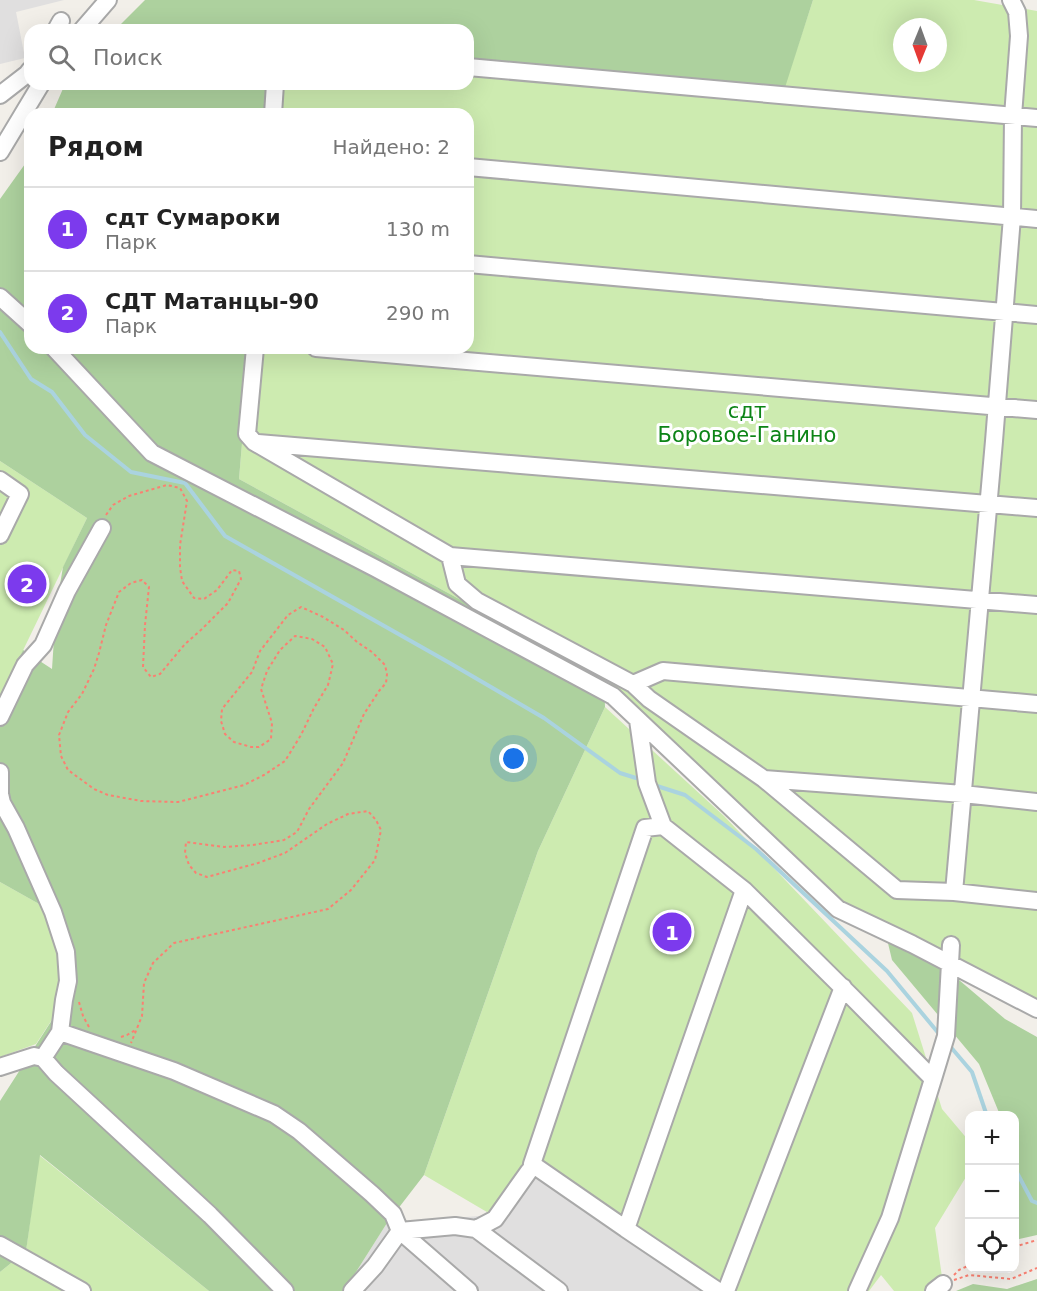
<!DOCTYPE html>
<html lang="ru">
<head>
<meta charset="utf-8">
<style>
  :root { --surface:#fff; --page:#f6f6f6; --text:#222; --muted:#767676; --line:#e0e0e0; --accent:#7c3aed }
  body { margin:0; font-family:"DejaVu Sans",sans-serif; background:var(--page); color:var(--text) }
  .controls { position:absolute; right:18px; bottom:18px; display:grid; overflow:hidden; border-radius:12px; box-shadow:0 6px 24px #0002 }
  .controls button { width:54px; height:54px; display:grid; place-items:center; padding:0; border:0; border-bottom:2px solid var(--line); background:var(--surface); color:var(--text); font:30px sans-serif }
  .compass { position:absolute; left:893px; top:18px; width:54px; height:54px; border-radius:50%; background:var(--surface); box-shadow:0 6px 24px #0002; rotate:181deg }
  .you { position:absolute; left:514px; top:759px; width:21px; height:21px; margin:-15px; border:4px solid #fff; border-radius:50%; background:#1a73e8; box-shadow:0 0 0 9px #1a73e833 }
  .badge { display:grid; place-items:center; width:39px; height:39px; border-radius:50%; background:var(--accent); color:#fff; font-size:20px; font-weight:700 }
  .pin { position:absolute; translate:-50% -50%; border:3px solid #fff; box-shadow:0 2px 6px #0006 }
  .list { margin:0; padding:0; list-style:none }
  h2 { display:flex; justify-content:space-between; align-items:center; height:78px; margin:0; padding:0 24px; font-size:26px }
  h2 small { font-size:20px; font-weight:400; color:var(--muted) }
  .list li { display:grid; grid-template-columns:39px 1fr auto; gap:18px; align-items:center; box-sizing:border-box; height:84px; padding:0 24px; border-top:2px solid var(--line) }
  .list b { display:block; font-size:22px; white-space:nowrap }
  .list p { margin:0; font-size:20px; white-space:nowrap; color:var(--muted) }
  .list em { font-size:20px; font-style:normal; color:var(--muted) }
  .icon { flex:none; width:33px; height:33px; fill:none; stroke:currentColor; stroke-width:2; stroke-linecap:round; stroke-linejoin:round }
  .map { position:relative; flex:none; width:1037px; height:1291px; overflow:hidden }
  .search { position:absolute; background:var(--surface); box-shadow:0 6px 24px #0002; left:24px; top:24px; width:450px; height:66px; display:flex; align-items:center; gap:15px; box-sizing:border-box; padding:0 21px; border-radius:18px; color:var(--muted); font-size:22px }
  .panel { position:absolute; background:var(--surface); box-shadow:0 6px 24px #0002; left:24px; top:108px; width:450px; height:246px; border-radius:18px }
  .map>svg:first-child { display:block }
  .residential { fill:#e0dfdf }
  .grass { fill:#cdebb0; fill-rule:evenodd }
  .forest { fill:#add19e }
  .lines { fill:none; stroke-linecap:round; stroke-linejoin:round }
  .stream { stroke:#aad3df; stroke-width:4 }
  .minor-casing { stroke:#a9a9a9; stroke-width:20 }
  .path { stroke:#fa8072; stroke-width:2; stroke-dasharray:3 3; stroke-linecap:butt }
  .minor { stroke:#fff; stroke-width:16 }
  .labels { text-anchor:middle; stroke-width:6; stroke-linejoin:round; paint-order:stroke }
  .park-label { font-size:21px; fill:#0c8416; stroke:#fff }
</style>
</head>
<body>
<div class="map">
<svg width="1037" height="1291" viewBox="0 0 1037 1291">
  <rect width="100%" height="100%" fill="#f2efe9"/>
  <path class="residential" d="M0,0h64l-48,12 9,46 -25,6z
    M529,1171l189,120h-374l43,-68 105,-8z"/>
  <path class="grass" d="M813,0h161l63,11v991l-197,-101 -236,-223 -365,-199 11,-131h218v-234h-198l3,-30h195v-19l312,35zM902,27h36v36h-36z
    M0,461l87,57 -87,180z
    M605,707l119,109 188,197 30,96 27,32v31l-34,56 8,56 -9,7h-40l-13,-16 -12,16h-151l-186,-127 -40,51 -68,-40 114,-324z
    M0,882l48,27 22,83 -34,52 -36,13z
    M39,1155l170,136h-209v-19l26,-21z"/>
  <path class="forest" d="M145,0h668l-32,100 -313,-35v-35h-353z
    M65,84h208l-3,30h-218z
    M30,157v191h220l-11,131 365,199 1,29 -67,144 -114,324 -37,48 -43,68h-135l-169,-136 -14,96 -26,21v-171l70,-109 -22,-83 -48,-27v-184l23,-48 29,19 4,-61 7,-41 24,-49 -87,-57v-262z
    M887,939l52,24 66,56 32,18v198l-22,5 -1,-124 -14,-1 -21,-51 -87,-104z
    M1037,1279v12h-81l17,-7 34,5z"/>
  <g class="lines">
    <path class="stream" d="M0,332l31,47 21,13 33,43 46,37 54,11 40,53 223,126 96,56 76,55 16,5
      M657,786l28,9 71,54 131,122 53,64
      M949,1045l23,27 15,44
      M1014,1167l18,34 5,2"/>
    <defs>
      <path id="minor" d="M56,30l5,-9
        M82,30l26,-30
        M468,67l569,51
        M0,95l27,-21 3,-4
        M273,114l2,-30
        M0,152l41,-68
        M468,167l569,52
        M468,264l569,51
        M0,297l30,27
        M54,348l98,105 223,115 238,128 225,213 74,35 125,65
        M255,348l-8,86 7,8 196,114 587,49
        M316,348l721,62
        M258,443l779,65
        M0,480l20,14 -20,41
        M450,556l7,28 20,17 156,83 16,15 115,80 133,111 57,2 83,9
        M633,684l30,-13 374,33
        M0,717l25,-52 18,-20 24,-54 35,-63
        M638,720l9,63 16,43 81,64 107,106 82,83 13,-43 5,-91
        M0,772v22l2,9 14,25 37,84 13,40 2,29 -4,19 -4,32 -17,26
        M764,779l199,15 74,8
        M954,892l40,-451 18,-224 1,-101 6,-80 -2,-24 -6,-12
        M60,1032l114,39 100,43 25,17 73,63 21,20 7,17 69,60
        M0,1067l34,-11 9,2 13,15 154,142 75,76
        M476,1229l83,62
        M626,1229l-94,-65 113,-336 18,-2
        M0,1245l82,46
        M352,1291l23,-25 25,-35 55,-5 21,3 19,-10 34,-48
        M718,1291l-92,-62 118,-339
        M726,1291l117,-304
        M857,1291l33,-73 43,-139
        M934,1291l9,-7"/>
    </defs>
    <use href="#minor" class="minor-casing"/>
    <path class="path" d="M43,109h11l15,5
      M106,515l7,-10 16,-9 38,-11 13,3 7,13 -7,44v22l2,14 12,17 10,1 13,-9 15,-20 7,1 2,8 -13,24 -26,26 -17,15 -25,30 -9,3 -8,-10 2,-42 4,-38 -7,-7 -11,3 -12,9 -13,33 -7,28 -5,16 -12,25 -14,18 -9,23 2,21 7,14 26,19 14,6 33,6 37,1 66,-17 20,-10 21,-14 16,-26 13,-27 14,-23 5,-21 -8,-17 -13,-8 -17,-3 -15,14 -13,21 -6,18 11,34 -1,16 -12,8h-8l-17,-5 -9,-8 -4,-13 1,-12 30,-37 8,-21 28,-36 13,-8 22,10 21,13 13,12 15,10 13,13 2,9 -1,9 -7,8 -15,23 -21,49 -34,46 -12,23 -13,8 -31,5 -29,2 -38,-5 -1,11 4,12 7,8 11,4 51,-14 27,-10 42,-29 21,-10 20,-3 8,9 5,10 -6,30 -24,30 -23,19 -154,34 -21,20 -9,20 -2,33 -11,27
      M79,1002l4,14 6,11
      M121,1037l6,-2 10,-6
      M1014,1247l23,-7
      M954,1275l5,-5 11,-5
      M954,1280l15,-5 42,4 26,-11"/>
    <use href="#minor" class="minor"/>
  </g>
  <g class="labels">
    <g class="park-label">
      <text x="747" y="418">сдт<tspan x="747" dy="24">Боровое-Ганино</tspan></text>
    </g>
  </g>
</svg>
<div class="controls">
<button>+</button>
<button>−</button>
<button><svg class="icon" aria-label="locate" viewBox="0 0 24 24"><circle cx="12" cy="12" r="6"/><path d="M12 2v4M12 18v4M2 12h4M18 12h4"/></svg></button>
</div>
<svg class="compass" viewBox="-18 -18 36 36"><path d="M0-13l5 13h-10z" fill="#e53935"/><path d="M0 13l5-13h-10z" fill="#767676"/></svg>
<div class="you"></div>
<div class="pin badge" style="left:672px;top:932px">1</div>
<div class="pin badge" style="left:27px;top:584px">2</div>
<div class="search"><svg class="icon" aria-label="search" viewBox="0 0 24 24"><circle cx="10" cy="10" r="6"/><path d="M15 15l6 6"/></svg>Поиск</div>
<section class="panel">
<h2>Рядом<small>Найдено: 2</small></h2>
<ul class="list">
<li><span class="badge">1</span><div><b>сдт Сумароки</b><p>Парк</p></div><em>130 m</em></li>
<li><span class="badge">2</span><div><b>СДТ Матанцы-90</b><p>Парк</p></div><em>290 m</em></li>
</ul>
</section>
</div>
</body>
</html>
